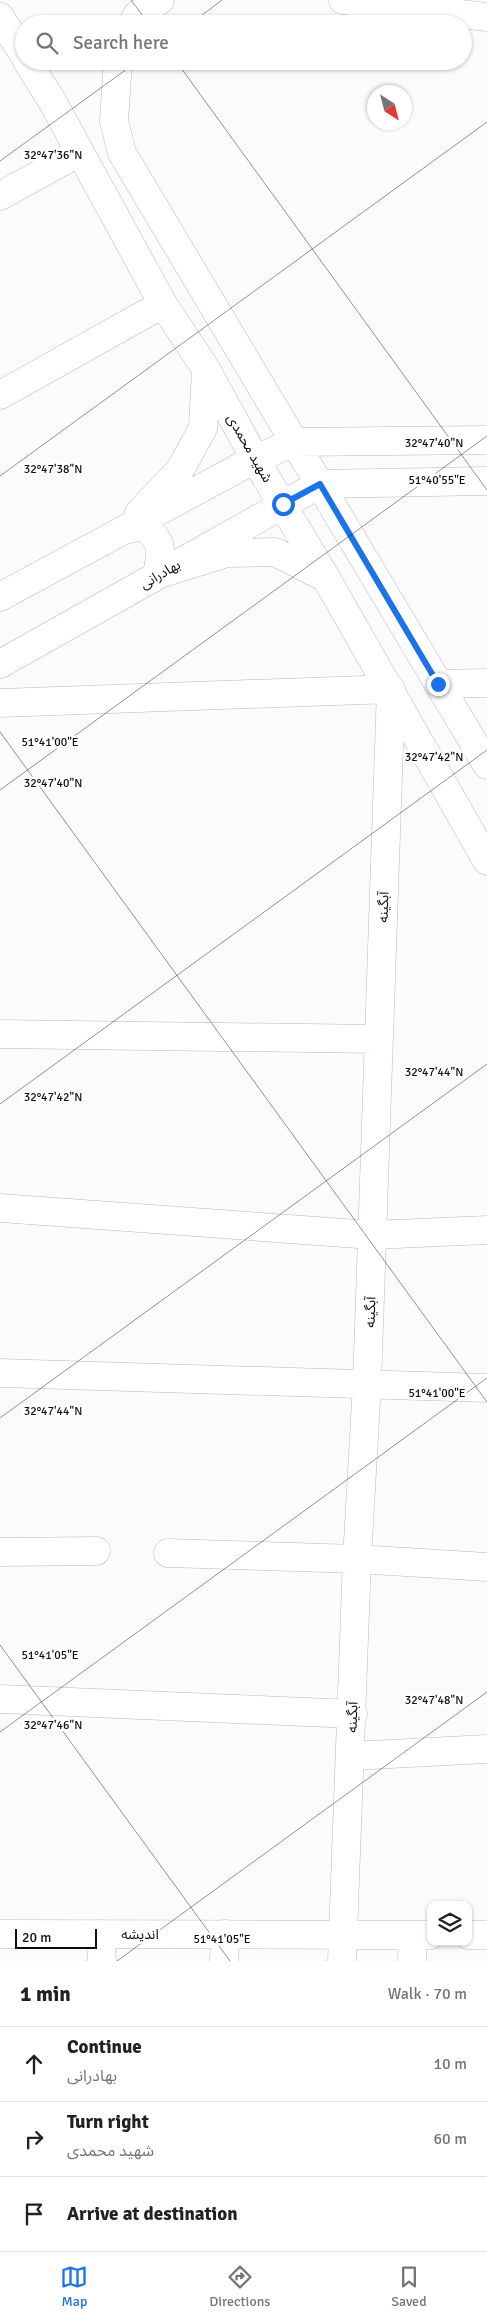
<!DOCTYPE html>
<html lang="en">
<head>
<meta charset="utf-8">
<style>
  :root { --surface:#fff; --page:#f2f2f2; --text:#202124; --muted:#757577; --line:#e0e0e0; --accent:#1a73e8 }
  body { margin:0; font-family:Signika,"Noto Sans Arabic",sans-serif; background:var(--page); color:var(--text) }
  .controls { position:absolute; right:15px; bottom:15px; display:grid; overflow:hidden; border-radius:10px; box-shadow:0 1px 4px #0004 }
  .controls button { width:45px; height:45px; display:grid; place-items:center; padding:0; border:0; border-bottom:1px solid var(--line); background:var(--surface); color:var(--text); font:25px sans-serif }
  .compass { position:absolute; left:367px; top:85px; width:45px; height:45px; border-radius:50%; background:var(--surface); box-shadow:0 1px 4px #0004; rotate:144deg }
  .scale { position:absolute; left:15px; bottom:12px; width:82px; box-sizing:border-box; padding-left:5px; border:2px solid #0f0e0f; border-top:0; font-size:14px; line-height:18px; white-space:nowrap; color:#0f0e0f; -webkit-text-stroke:4px #fff; paint-order:stroke }
  .stop { position:absolute; width:15px; height:15px; margin:-11px; border:4px solid #1a73e8; border-radius:50%; background:#fff }
  .stop.end { background:#1a73e8; border-color:#fff; box-shadow:0 1px 5px #0008 }
  .list { margin:0; padding:0; list-style:none }
  h2 { display:flex; justify-content:space-between; align-items:center; height:65px; margin:0; padding:0 20px; font-size:21px }
  h2 small { font-size:16px; font-weight:400; color:var(--muted) }
  .list li { display:grid; grid-template-columns:32px 1fr auto; gap:15px; align-items:center; box-sizing:border-box; height:75px; padding:0 20px; border-top:1px solid var(--line) }
  .list b { display:block; font-size:19px; white-space:nowrap }
  .list p { margin:0; font-size:16px; white-space:nowrap; color:var(--muted) }
  .list em { font-size:16px; font-style:normal; color:var(--muted) }
  .icon { flex:none; width:28px; height:28px; fill:none; stroke:currentColor; stroke-width:2; stroke-linecap:round; stroke-linejoin:round }
  .map { position:relative; flex:none; width:487px; height:1961px; overflow:hidden }
  .search { position:absolute; background:var(--surface); box-shadow:0 1px 4px #0004; left:15px; right:15px; top:15px; height:55px; display:flex; align-items:center; gap:12px; box-sizing:border-box; padding:0 18px; border-radius:28px; color:var(--muted); font-size:19px }
  .sheet { height:290px; background:var(--surface) }
  nav { display:flex; justify-content:space-around; align-items:center; box-sizing:border-box; height:70px; border-top:1px solid var(--line); background:var(--surface); font-size:14px; color:var(--muted) }
  nav a { display:grid; justify-items:center; gap:2px }
  nav .on { color:var(--accent) }
  .map>svg:first-child { display:block }
  .lines { fill:none; stroke-linecap:round; stroke-linejoin:round }
  .minor-casing { stroke:#bbb9bb; stroke-width:29 }
  .major-casing { stroke:#bbb9bb; stroke-width:29 }
  .minor { stroke:#fff; stroke-width:28 }
  .major { stroke:#fff; stroke-width:28 }
  .route { stroke:#1a73e8; stroke-width:6 }
  .ticks { fill:none; stroke:#0f0e0f; stroke-width:1; stroke-opacity:0.45 }
  .labels { text-anchor:middle; stroke-width:5; stroke-linejoin:round; paint-order:stroke }
  .street-label { font-size:14px; fill:#0f0e0f; stroke:#fff }
  .ticks-label { font-size:12px; text-anchor:middle; fill:#0f0e0f; stroke:#fff; stroke-width:5; stroke-linejoin:round; paint-order:stroke }
</style>
</head>
<body>
<div class="map">
<svg width="487" height="1961" viewBox="0 0 487 1961">
  <rect width="100%" height="100%" fill="#fdfafd"/>
  <g class="lines">
    <defs>
      <path id="minor" d="M0,17l24,38
        M132,24l5,-9 23,-15
        M27,61l25,40 111,203 43,65 49,90 71,119 161,283
        M118,61l-4,60 8,32 365,612
        M0,196l80,-44
        M0,395l163,-91
        M139,513l41,-43 23,-42 3,-59
        M123,530l20,-4c21,16 19,25 14,49l70,-22 48,-1 51,26
        M0,597l255,-138 40,-17 192,-2
        M0,664l320,-180 167,-3
        M438,684l49,-1
        M0,703l391,-14 -24,695 -10,175 -15,402
        M0,1034l378,5
        M0,1208l372,27 115,-5
        M0,1373l487,15
        M0,1552l96,-1
        M168,1553l189,6 130,8
        M0,1699l353,15
        M351,1756l136,-7
        M0,1934l431,1
        M100,1934l2,27
        M468,1935h19
        M224,1961l1,-27
        M412,1961l1,-26"/>
      <path id="major" d="M343,0l144,17"/>
    </defs>
    <use href="#minor" class="minor-casing"/>
    <use href="#major" class="major-casing"/>
    <use href="#minor" class="minor"/>
    <use href="#major" class="major"/>
  </g>
  <g class="lines">
    <path class="route" d="M283,504l37,-20 118,200"/>
  </g>
  <path class="ticks" d="M131,0l18,24M190,24l32,-24M176,61l311,429M0,161l138,-100M0,476l487,-354M0,732l487,670M0,790l487,-354M0,1104l487,-354M0,1418l487,-354M0,1645l230,316M0,1732l487,-354M117,1961l370,-269"/>
  <g class="labels">
    <g class="street-label">
      <text transform="translate(250 448) rotate(60)" y="5">شهید محمدی</text>
      <text transform="translate(160 574) rotate(-30)" y="5">بهادرانی</text>
      <text transform="translate(383 907) rotate(-88)" y="5">آبگینه</text>
      <text transform="translate(370 1312) rotate(-88)" y="5">آبگینه</text>
      <text transform="translate(352 1717) rotate(-88)" y="5">آبگینه</text>
      <text x="140" y="1939">اندیشه</text>
    </g>
  </g>
  <g class="ticks-label">
    <text x="53" y="159">32°47'36"N</text>
    <text x="434" y="447">32°47'40"N</text>
    <text x="53" y="473">32°47'38"N</text>
    <text x="437" y="484">51°40'55"E</text>
    <text x="50" y="746">51°41'00"E</text>
    <text x="434" y="761">32°47'42"N</text>
    <text x="53" y="787">32°47'40"N</text>
    <text x="434" y="1076">32°47'44"N</text>
    <text x="53" y="1101">32°47'42"N</text>
    <text x="437" y="1397">51°41'00"E</text>
    <text x="53" y="1415">32°47'44"N</text>
    <text x="50" y="1659">51°41'05"E</text>
    <text x="434" y="1704">32°47'48"N</text>
    <text x="53" y="1729">32°47'46"N</text>
    <text x="222" y="1943">51°41'05"E</text>
  </g>
</svg>
<div class="controls">
<button><svg class="icon" aria-label="layers" viewBox="0 0 24 24"><path d="M12 4l9 5-9 5-9-5zM3 14l9 5 9-5"/></svg></button>
</div>
<svg class="compass" viewBox="-18 -18 36 36"><path d="M0-13l5 13h-10z" fill="#e53935"/><path d="M0 13l5-13h-10z" fill="#757577"/></svg>
<div class="scale">20 m</div>
<div class="stop" style="left:283px;top:504px"></div>
<div class="stop end" style="left:438px;top:684px"></div>
<div class="search"><svg class="icon" aria-label="search" viewBox="0 0 24 24"><circle cx="10" cy="10" r="6"/><path d="M15 15l6 6"/></svg>Search here</div>
</div>
<section class="sheet">
<h2>1 min<small>Walk · 70 m</small></h2>
<ul class="list">
<li><svg class="icon" aria-label="ahead" viewBox="0 0 24 24"><path d="M12 20V5M6 11l6-6 6 6"/></svg><div><b>Continue</b><p>بهادرانی</p></div><em>10 m</em></li>
<li><svg class="icon" aria-label="right" viewBox="0 0 24 24"><path d="M7 20v-9h11M14 6l5 5-5 5"/></svg><div><b>Turn right</b><p>شهید محمدی</p></div><em>60 m</em></li>
<li><svg class="icon" aria-label="arrive" viewBox="0 0 24 24"><path d="M6 21V4h12l-3 4 3 4H6"/></svg><div><b>Arrive at destination</b></div></li>
</ul>
</section>
<nav>
<a class="on"><svg class="icon" aria-label="map" viewBox="0 0 24 24"><path d="M3 6l6-2 6 2 6-2v14l-6 2-6-2-6 2zM9 4v14M15 6v14"/></svg>Map</a>
<a><svg class="icon" aria-label="directions" viewBox="0 0 24 24"><path d="M12 3l9 9-9 9-9-9zM9 14v-3h6M13 9l2 2-2 2"/></svg>Directions</a>
<a><svg class="icon" aria-label="saved" viewBox="0 0 24 24"><path d="M7 4h10v16l-5-4-5 4z"/></svg>Saved</a>
</nav>
</body>
</html>
